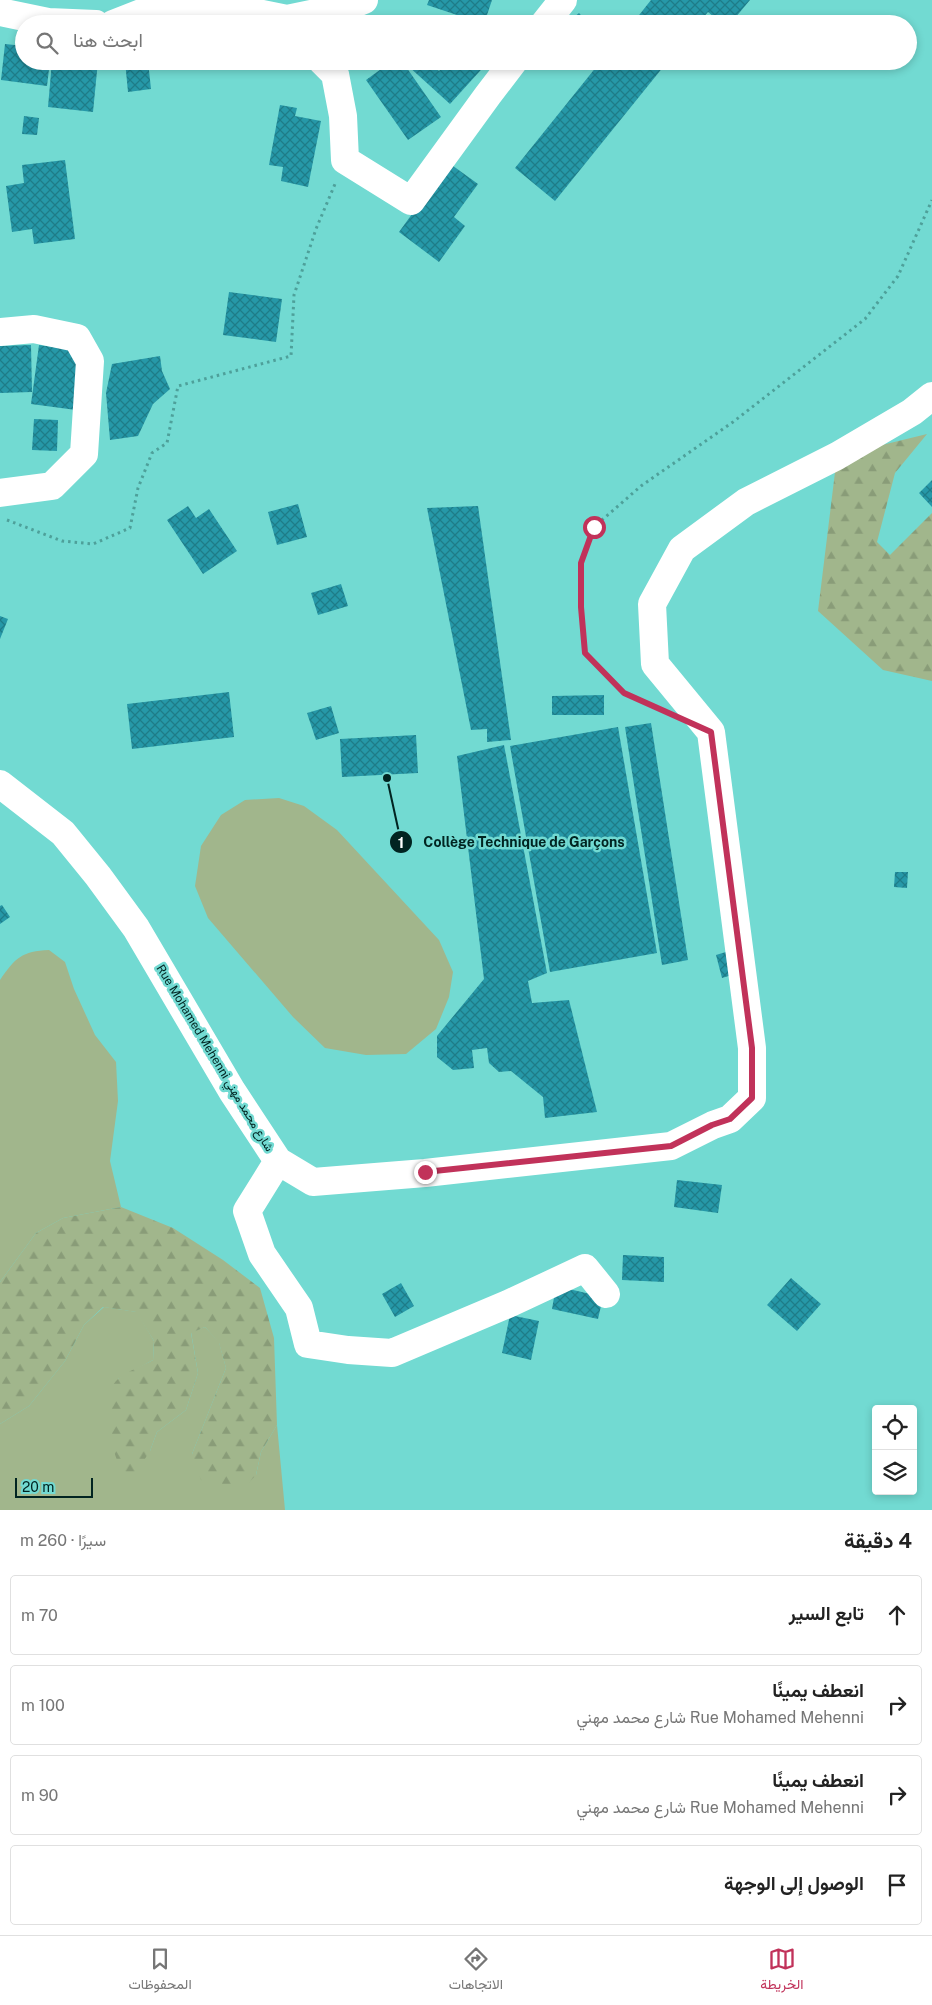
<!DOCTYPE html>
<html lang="ar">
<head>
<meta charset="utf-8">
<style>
  :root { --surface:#fff; --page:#f2f2f2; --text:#222; --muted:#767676; --line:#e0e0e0; --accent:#c1325a }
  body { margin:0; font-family:"Public Sans",Vazirmatn,sans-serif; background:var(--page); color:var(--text); direction:rtl }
  .controls { position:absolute; right:15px; bottom:15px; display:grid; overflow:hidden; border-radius:5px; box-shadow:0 2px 8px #0003 }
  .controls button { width:45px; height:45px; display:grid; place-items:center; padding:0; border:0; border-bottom:1px solid var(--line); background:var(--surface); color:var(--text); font:25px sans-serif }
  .scale { position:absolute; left:15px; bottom:12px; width:78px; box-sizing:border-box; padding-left:5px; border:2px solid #012421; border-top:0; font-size:14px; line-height:18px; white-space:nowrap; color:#012421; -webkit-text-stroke:4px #72dad2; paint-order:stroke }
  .stop { position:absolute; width:15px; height:15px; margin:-11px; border:4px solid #c1325a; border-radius:50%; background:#fff }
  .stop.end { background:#c1325a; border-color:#fff; box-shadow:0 1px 5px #0008 }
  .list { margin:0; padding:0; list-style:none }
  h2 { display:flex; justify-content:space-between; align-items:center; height:65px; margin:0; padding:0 20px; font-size:21px }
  h2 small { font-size:16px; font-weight:400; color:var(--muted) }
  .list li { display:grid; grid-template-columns:32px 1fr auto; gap:15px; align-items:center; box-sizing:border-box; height:80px; margin:0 10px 10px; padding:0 10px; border:1px solid var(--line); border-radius:5px }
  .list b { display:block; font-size:19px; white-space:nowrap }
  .list p { margin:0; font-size:16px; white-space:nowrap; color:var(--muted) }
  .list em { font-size:16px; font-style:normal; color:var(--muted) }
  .icon { flex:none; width:28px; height:28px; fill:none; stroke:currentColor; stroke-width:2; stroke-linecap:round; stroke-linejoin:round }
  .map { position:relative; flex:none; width:932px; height:1510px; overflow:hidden; direction:ltr }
  .search { position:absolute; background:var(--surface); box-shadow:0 2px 8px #0003; left:15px; right:15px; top:15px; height:55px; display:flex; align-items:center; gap:12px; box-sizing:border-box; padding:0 18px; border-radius:28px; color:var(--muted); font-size:19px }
  .sheet { height:425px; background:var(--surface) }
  nav { display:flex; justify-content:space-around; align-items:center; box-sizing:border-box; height:70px; border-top:1px solid var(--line); background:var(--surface); font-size:14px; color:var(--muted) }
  nav a { display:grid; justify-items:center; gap:2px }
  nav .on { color:var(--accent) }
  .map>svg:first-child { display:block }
  .green { fill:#a1b68c }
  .forest { fill:url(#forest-firs) }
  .building { fill:url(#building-cross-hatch) }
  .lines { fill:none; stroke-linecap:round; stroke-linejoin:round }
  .path { stroke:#4ea09a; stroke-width:3; stroke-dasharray:2.5 4; stroke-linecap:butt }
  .minor { stroke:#fff; stroke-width:28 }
  .route { stroke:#c1325a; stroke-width:6 }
  .labels { text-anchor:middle; stroke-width:5; stroke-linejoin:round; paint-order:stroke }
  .street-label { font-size:12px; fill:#012421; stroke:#72dad2 }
  .leader { fill:none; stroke:#012421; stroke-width:2 }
  .callout-dot { fill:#012421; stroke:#72dad2; stroke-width:2 }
  .mark-label { font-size:15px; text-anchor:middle; font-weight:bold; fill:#fff }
  .callout-label { font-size:14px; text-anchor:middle; font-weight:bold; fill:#012421; stroke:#72dad2; stroke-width:5; stroke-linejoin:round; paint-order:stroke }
</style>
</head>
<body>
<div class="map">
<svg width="932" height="1510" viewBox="0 0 932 1510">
  <defs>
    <pattern id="forest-firs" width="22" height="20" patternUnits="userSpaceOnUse" patternTransform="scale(1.25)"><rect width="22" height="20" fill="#a1b68c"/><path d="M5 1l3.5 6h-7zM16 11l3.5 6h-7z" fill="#899c78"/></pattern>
    <pattern id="building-cross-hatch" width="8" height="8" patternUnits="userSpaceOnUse" patternTransform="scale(1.25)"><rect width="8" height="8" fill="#2698a8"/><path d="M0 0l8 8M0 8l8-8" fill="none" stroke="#1e7c88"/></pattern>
  </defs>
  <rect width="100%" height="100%" fill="#72dad2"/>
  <path class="green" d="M279,798l25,8 33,24 102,110 14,32 -4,25 -13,32 -30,25 -40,1 -41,-7 -32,-31 -85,-99 -13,-32 6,-40 20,-31 24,-15z
    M49,950l16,12 9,27 21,46 21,27 2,39 -8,60 11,46 -58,11 -27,15 -36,49v-302c15,-22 22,-29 49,-30z
    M104,1307l33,5 17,29 -1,19 -35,19 32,72 7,-19 29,-22 12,-37 -7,-41 14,-5 14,15 7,26 -34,86 64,21 5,-23 16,-27 8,85h-285v-86l29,-18 36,-45 19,-36z"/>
  <path class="forest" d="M927,434l-32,39 -18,69 13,13 42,-42v168l-49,-11 -65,-59 19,-155z
    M121,1207l52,21 50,32 37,28 14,50 3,87 -16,27 -5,23 -12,13 -22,-1 -21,-7 -9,-26 34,-86 -7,-25 -14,-16 -14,6 7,40 -12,37 -29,22 -7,19 -13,20 -14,6c-9,-26 -30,-76 -4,-99 9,-7 23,-12 34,-18l1,-19 -18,-29 -33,-5 -19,18 -19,36 -36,45 -29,18v-142l36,-49 27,-15z"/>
  <path class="building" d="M429,0h63l-8,24 -57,-19z
    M651,0h99l-20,24h-8l-14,-12 -10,12h-66z
    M579,13l10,11h-23z
    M5,44l19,2v15h26l-3,25 -46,-6z
    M52,61h46l-5,51 -45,-5z
    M125,61h23l3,28 -23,3z
    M392,61h10l39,56 -33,23 -42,-60z
    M411,61h18l10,10 9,-10h41l-39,43 -43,-39z
    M601,61h67l-113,140 -40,-33z
    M280,105l17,3 -2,8 26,5 -13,66 -27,-6 2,-14 -14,-2z
    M24,116l15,2 -2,17 -15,-1z
    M65,160l10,79 -41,5 -2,-15 -20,3 -6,-46 18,-3 -2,-18z
    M449,163l29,21 -24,33 11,9 -26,36 -40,-30z
    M229,292l53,7 -6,43 -53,-7z
    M31,345l1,47 -32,1v-47z
    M39,345l45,6 -8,59 -45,-6z
    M160,356l2,15 8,18 -17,15 -15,32 -28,4 -4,-47 6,-29z
    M34,419l24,1 -1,31 -25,-1z
    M932,480v27l-13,-14z
    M298,504l9,33 -30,8 -9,-33z
    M188,506l8,12 13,-9 28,42 -34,23 -36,-54z
    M478,506l33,234 -24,2v-13l-16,1 -44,-222z
    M341,584l7,22 -30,9 -7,-22z
    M0,616l8,3 -8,20z
    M229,692l5,45 -102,12 -5,-45z
    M604,695v20h-52v-19z
    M331,706l8,27 -23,7 -9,-27z
    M651,723l37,237 -26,5 -37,-238z
    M618,727l39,226 -107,19 -40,-226z
    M416,735l2,38 -76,4 -2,-38z
    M504,745l43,228 -19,8 4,22 37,-3 28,112 -52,6 -2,-21 -32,-26 -12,1 -10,-9 -2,-15 -15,2 2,18 -21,2 -16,-13v-21l47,-57 -27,-223z
    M895,872h13l-1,16 -13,-1z
    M2,905l8,12 -10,7v-18z
    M729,951l6,23 -13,4 -6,-23z
    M677,1180l45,5 -4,28 -44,-6z
    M623,1255l41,2v25l-42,-2z
    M791,1278l30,26 -24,27 -30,-26z
    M401,1283l13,23 -19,11 -13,-23z
    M556,1286l47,11 -5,22 -46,-10z
    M510,1315l29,6 -8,39 -29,-7z"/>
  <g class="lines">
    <path class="path" d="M7,520l55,21 31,3 37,-16 8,-40 14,-35 15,-10 11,-57 113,-30 3,-61 22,-66 19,-45
      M654,707l-30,-14 -39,-40 -4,-46v-44l13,-36 47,-41 92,-64 132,-103 33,-43 34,-76"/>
    <path class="minor" d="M0,12l48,10 48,2
      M113,24l46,-18 45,-4 83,17 62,-13 15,-6
      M544,24l19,-24
      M322,61l13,13 8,42 2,44 66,41 77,-106 26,-34
      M0,332l34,-3 43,9 13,23 -6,93 -32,32 -52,7
      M0,784l63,49 35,43 38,52 96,163 46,70 35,21 112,-9 246,-27 42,-21 17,-6 22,-21v-50l-41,-316 -56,-68 -3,-60 30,-55 64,-47 91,-46 75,-44 20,-16
      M278,1161l-31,50 15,43 37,54 9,36 40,6 44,3 116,-49 77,-36 21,26"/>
  </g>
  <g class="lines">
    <path class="route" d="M425,1172l246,-26 41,-21 18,-6 22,-21v-50l-41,-316 -87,-39 -39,-40 -4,-46v-44l13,-36"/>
  </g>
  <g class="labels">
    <g class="street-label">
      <text transform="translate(215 1058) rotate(59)" y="4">Rue Mohamed Mehenni شارع محمد مهني</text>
    </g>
  </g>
  <path class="leader" d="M387 778L401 842"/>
  <g class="callout-dot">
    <circle cx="387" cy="778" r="5"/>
    <circle cx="401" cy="842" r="12"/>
  </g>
  <g class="mark-label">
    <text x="401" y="848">1</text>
  </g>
  <g class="callout-label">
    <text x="524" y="847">Collège Technique de Garçons</text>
  </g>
</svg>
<div class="controls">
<button><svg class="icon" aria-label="locate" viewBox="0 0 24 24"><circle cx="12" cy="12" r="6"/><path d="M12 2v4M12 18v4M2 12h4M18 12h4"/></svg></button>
<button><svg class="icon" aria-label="layers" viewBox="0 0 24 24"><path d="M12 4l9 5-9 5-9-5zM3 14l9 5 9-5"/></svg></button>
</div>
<div class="scale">20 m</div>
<div class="stop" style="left:594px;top:527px"></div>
<div class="stop end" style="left:425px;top:1172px"></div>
<div class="search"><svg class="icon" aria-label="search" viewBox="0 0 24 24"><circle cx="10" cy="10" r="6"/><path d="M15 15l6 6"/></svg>ابحث هنا</div>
</div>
<section class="sheet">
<h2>4 دقيقة<small>سيرًا · 260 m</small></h2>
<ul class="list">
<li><svg class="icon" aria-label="ahead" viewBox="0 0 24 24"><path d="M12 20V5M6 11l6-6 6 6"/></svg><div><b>تابع السير</b></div><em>70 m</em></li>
<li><svg class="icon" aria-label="right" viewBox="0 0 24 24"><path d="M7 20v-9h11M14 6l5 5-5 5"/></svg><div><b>انعطف يمينًا</b><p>Rue Mohamed Mehenni شارع محمد مهني</p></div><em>100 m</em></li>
<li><svg class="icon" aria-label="right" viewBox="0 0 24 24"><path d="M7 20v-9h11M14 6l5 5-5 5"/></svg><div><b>انعطف يمينًا</b><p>Rue Mohamed Mehenni شارع محمد مهني</p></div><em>90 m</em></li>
<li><svg class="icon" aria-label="arrive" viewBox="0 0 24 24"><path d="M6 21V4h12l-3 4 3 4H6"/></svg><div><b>الوصول إلى الوجهة</b></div></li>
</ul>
</section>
<nav>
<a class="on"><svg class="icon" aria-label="map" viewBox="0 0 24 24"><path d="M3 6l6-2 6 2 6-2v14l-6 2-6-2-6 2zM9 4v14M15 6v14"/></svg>الخريطة</a>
<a><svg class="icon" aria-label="directions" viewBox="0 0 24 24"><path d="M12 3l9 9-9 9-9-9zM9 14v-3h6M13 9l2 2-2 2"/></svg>الاتجاهات</a>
<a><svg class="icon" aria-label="saved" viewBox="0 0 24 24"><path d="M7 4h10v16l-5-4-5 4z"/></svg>المحفوظات</a>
</nav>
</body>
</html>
